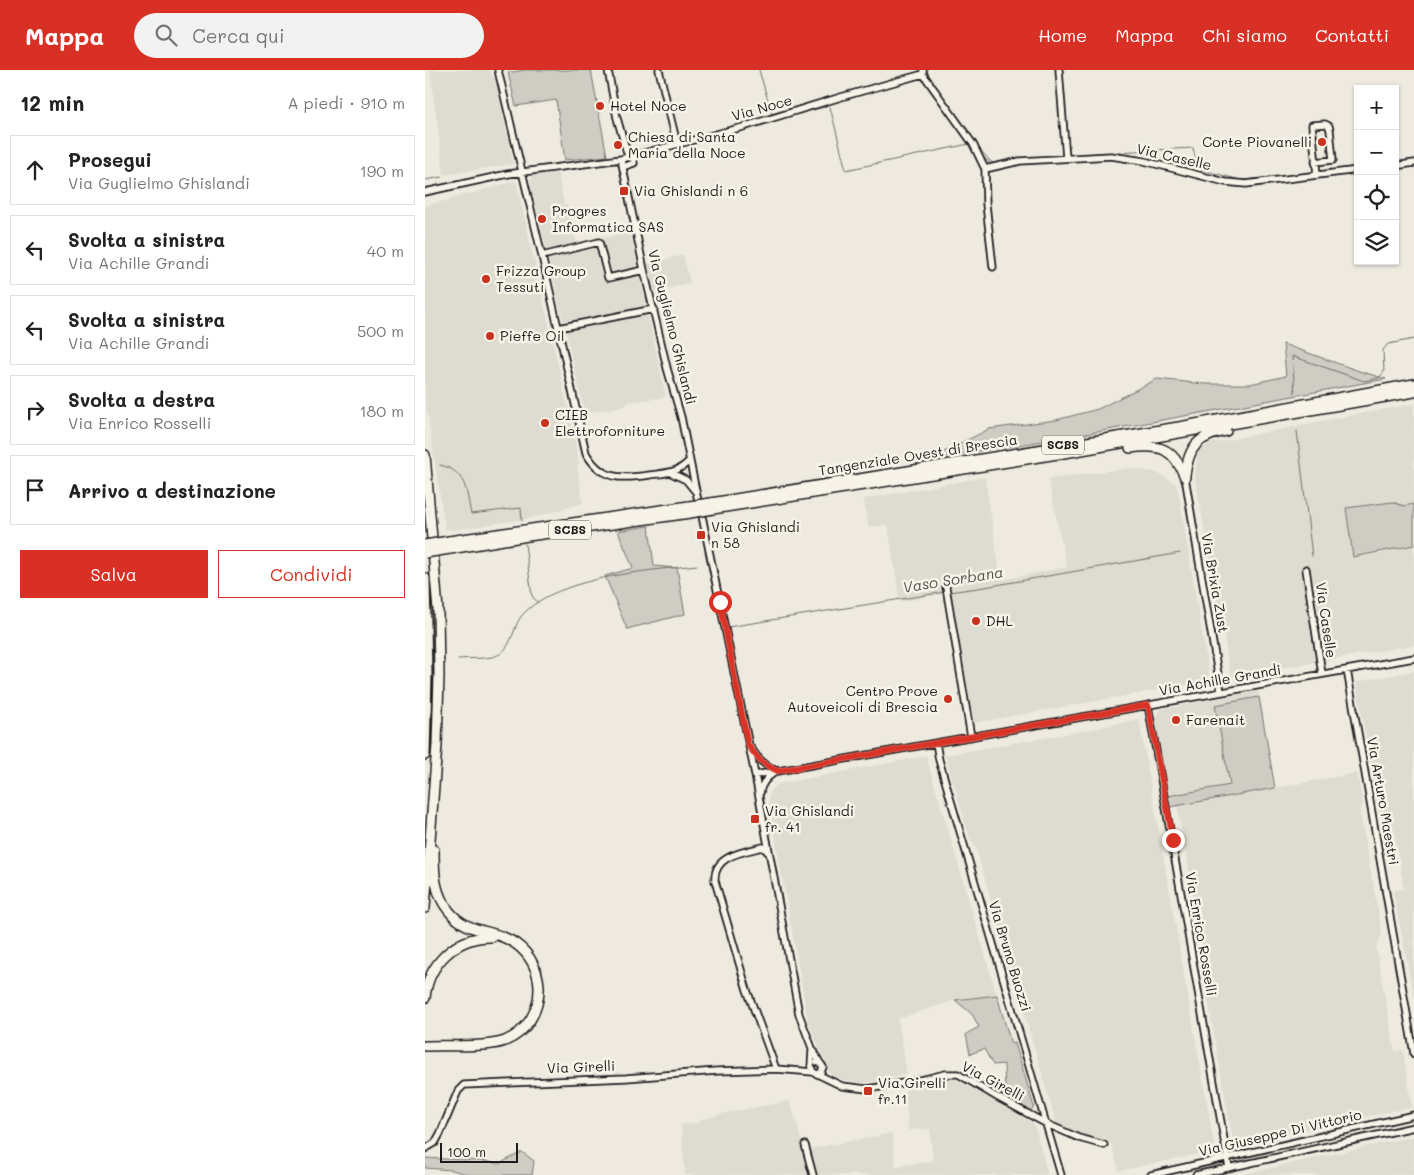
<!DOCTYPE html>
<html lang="it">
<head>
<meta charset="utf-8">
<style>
  :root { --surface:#fff; --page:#f2f2f2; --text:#222; --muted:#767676; --line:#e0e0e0; --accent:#d93025 }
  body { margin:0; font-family:Mali,sans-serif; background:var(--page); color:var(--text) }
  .controls { position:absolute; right:15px; top:15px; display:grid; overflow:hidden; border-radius:0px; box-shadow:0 1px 4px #0004 }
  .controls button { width:45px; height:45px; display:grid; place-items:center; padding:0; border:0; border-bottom:1px solid var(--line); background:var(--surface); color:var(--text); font:25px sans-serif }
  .scale { position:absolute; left:15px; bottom:12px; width:78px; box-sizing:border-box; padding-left:5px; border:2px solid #1c1c1c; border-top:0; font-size:14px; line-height:18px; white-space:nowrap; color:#1c1c1c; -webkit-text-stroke:4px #f7f3e8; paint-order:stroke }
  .stop { position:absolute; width:15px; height:15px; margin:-11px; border:4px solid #d93025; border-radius:50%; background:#fff }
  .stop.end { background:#d93025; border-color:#fff; box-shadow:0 1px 5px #0008 }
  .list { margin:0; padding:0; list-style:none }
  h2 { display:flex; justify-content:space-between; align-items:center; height:65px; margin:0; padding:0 20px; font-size:21px }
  h2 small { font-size:16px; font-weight:400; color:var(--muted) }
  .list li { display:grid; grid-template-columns:32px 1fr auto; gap:15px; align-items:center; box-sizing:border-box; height:70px; margin:0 10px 10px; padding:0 10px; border:1px solid var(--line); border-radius:0px }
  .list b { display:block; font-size:19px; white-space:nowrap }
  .list p { margin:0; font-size:16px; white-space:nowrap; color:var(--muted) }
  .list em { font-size:16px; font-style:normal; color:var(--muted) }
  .actions { display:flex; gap:10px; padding:15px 20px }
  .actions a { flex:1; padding:11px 0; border:1px solid var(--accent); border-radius:0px; text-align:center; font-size:18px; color:var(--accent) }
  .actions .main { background:var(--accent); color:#fff }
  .icon { flex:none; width:28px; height:28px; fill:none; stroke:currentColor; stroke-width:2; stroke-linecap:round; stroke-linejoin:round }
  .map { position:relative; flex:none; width:989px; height:1105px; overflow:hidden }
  header { display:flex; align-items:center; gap:30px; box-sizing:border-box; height:70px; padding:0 25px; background:var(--accent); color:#fff }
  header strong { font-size:24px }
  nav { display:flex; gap:28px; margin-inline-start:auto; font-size:18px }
  .search { width:350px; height:45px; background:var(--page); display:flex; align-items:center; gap:12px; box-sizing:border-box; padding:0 18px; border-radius:28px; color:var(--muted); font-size:19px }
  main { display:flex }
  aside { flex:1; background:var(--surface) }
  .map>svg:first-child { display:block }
  .built { fill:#dedbd1 }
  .green { fill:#cfccc3; stroke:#767470 }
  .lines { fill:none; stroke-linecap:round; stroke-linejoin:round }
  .stream { stroke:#6f6d69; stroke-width:1 }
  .minor-casing { stroke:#1c1c1c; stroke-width:9 }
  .highway-casing { stroke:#1c1c1c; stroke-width:12 }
  .minor { stroke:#f7f3e8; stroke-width:5.5 }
  .highway { stroke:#f7f3e8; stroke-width:9 }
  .highway-bridge-casing { stroke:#1c1c1c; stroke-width:12; stroke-linecap:butt }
  .highway-bridge { stroke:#f7f3e8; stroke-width:9 }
  .route { stroke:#d93025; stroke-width:6 }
  .poi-dot { fill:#c8321e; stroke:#f7f3e8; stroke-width:2 }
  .labels { text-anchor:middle; stroke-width:5; stroke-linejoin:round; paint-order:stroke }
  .shield { fill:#f7f3e8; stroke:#5e5c59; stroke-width:1 }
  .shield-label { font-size:12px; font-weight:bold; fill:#1c1c1c }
  .poi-label { font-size:14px; fill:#1c1c1c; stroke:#f7f3e8; text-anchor:start }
  .street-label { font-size:14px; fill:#1c1c1c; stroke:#f7f3e8 }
  .water-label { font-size:15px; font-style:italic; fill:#535250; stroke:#f7f3e8 }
</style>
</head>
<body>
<header>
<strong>Mappa</strong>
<div class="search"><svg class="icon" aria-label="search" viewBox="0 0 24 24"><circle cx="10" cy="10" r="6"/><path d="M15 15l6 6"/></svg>Cerca qui</div>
<nav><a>Home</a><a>Mappa</a><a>Chi siamo</a><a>Contatti</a></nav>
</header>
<main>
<aside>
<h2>12 min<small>A piedi · 910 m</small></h2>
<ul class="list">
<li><svg class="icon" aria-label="ahead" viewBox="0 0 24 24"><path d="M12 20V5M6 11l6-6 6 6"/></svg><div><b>Prosegui</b><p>Via Guglielmo Ghislandi</p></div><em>190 m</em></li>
<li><svg class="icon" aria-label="left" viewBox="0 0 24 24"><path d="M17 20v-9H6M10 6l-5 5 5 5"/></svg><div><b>Svolta a sinistra</b><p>Via Achille Grandi</p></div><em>40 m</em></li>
<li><svg class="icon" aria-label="left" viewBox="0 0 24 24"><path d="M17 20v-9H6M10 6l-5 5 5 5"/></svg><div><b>Svolta a sinistra</b><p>Via Achille Grandi</p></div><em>500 m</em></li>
<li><svg class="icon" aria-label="right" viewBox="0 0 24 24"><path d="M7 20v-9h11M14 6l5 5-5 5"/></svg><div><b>Svolta a destra</b><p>Via Enrico Rosselli</p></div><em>180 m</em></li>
<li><svg class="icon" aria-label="arrive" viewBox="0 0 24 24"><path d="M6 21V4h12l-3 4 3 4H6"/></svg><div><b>Arrivo a destinazione</b></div></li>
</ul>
<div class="actions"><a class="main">Salva</a><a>Condividi</a></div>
</aside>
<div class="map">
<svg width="989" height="1105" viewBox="0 0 989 1105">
  <rect width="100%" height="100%" fill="#eeeae0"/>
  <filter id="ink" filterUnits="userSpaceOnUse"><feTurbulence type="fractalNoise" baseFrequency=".02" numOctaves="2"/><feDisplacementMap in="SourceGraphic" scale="10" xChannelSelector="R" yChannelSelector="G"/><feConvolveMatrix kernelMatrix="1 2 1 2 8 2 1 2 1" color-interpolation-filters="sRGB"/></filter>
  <g filter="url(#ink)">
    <path class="built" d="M5,0h60l2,7h3l18,87 -69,11z
      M133,103l6,32h3l10,39 53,-12 36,165 -37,5 -4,4 -40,7 -55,-232 5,-6z
      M91,111l56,245 7,38 -2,1 6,38 -51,15 -79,12 -8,-1 -20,-132v-191z
      M258,185l7,28 -36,9 -7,-28z
      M989,334v100l-10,2 -12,-4 -39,55 61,-12v100l-183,32 -36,-201 2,-19 2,-6 10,-7 112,-23z
      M705,398l28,5 18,11 3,12 30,178 -1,4 -5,4 -229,41 -23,-131 -51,10 -12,-77 -20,2 -4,-28 121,-22 16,103 66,-13 -19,-88z
      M989,601v326l-21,-106 11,-2 -13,-75 -11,2 -24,-134z
      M833,621l17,97 82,-15 6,33 -4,2 23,125 -6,15 19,103 8,-1 9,57 -173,37 -4,-1 -2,-2 -33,-186 3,-8 -26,-141 -7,1 -15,-89 6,-9z
      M714,649l76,430 -3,2 -93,20 -8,-28 -22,-6 -32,-12 -83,-283h-3l-26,-87 132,-23z
      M501,686l71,239 -42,5 -57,19 9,55 -26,7 -19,2 -20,-3 -12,-6 -22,-53 -39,-218v-7l2,-6 7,-6z
      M530,1009l79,45 14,51h-230l-9,-26 83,-16 4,33 37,-5 -3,-32 -22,1 -3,-42z
      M364,1031l9,26 10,48h-123l-4,-51 19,-1v-3l20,-6z
      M989,1066v39h-174z"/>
    <path class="green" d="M99,0h67l16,86 -42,4 -9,-60 -40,6 -8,-33z
      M858,274l76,27 27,8 -311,57 -145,23 59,-30 67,-9 42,-11 59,-30 48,5h45l36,-8z
      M967,432l12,4 10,-2v41l-61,12 -7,-49z
      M224,456l5,40 23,2 8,46 -58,15 -22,-53 28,-8 -15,-37z
      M834,627l16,91 -105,19 -2,-11 62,-11 -15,-80z
      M572,925l14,49 4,-1 19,64 -4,4 -28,-17 3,-5 -1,-25 -11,1 -9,-16 -14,5 -4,-20 13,-7 -7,-13 -17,-14z
      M97,1082l12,9 -2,14h-62l-18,-5 -27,-2v-10l59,3 15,3z"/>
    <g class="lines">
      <path class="stream" d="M334,0l13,44 104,-30
        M502,0l2,6 24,35
        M405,37l16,63 123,-26
        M357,48l43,-11
        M552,76l13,15 5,3
        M692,82l76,-4 5,21 43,11 27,-2
        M657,85l22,-2
        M559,88l6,5
        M603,88l35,-2
        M970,92l19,-2
        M576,93l8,-2
        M0,110l17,-3
        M870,323l-3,-37 72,25 15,-3 5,-6 -1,-22 5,-6 26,-5
        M872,361l15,125
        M15,395c27,6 26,26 31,49l50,-6 1,13
        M100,474l7,52 6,7
        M524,522l36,-5 195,-34
        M303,557l217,-35
        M33,589c11,-1 24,0 34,-2 19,-4 20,-26 28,-39 6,-9 21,-19 30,-23 46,-21 97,-24 147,-30"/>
      <defs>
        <path id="minor" d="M73,0l44,186 44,197c16,28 36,26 64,22 16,-2 28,-2 39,-14
          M183,0l9,48 11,38
          M234,0l18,74
          M634,0l7,88
          M498,4l50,70 12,25 1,35 7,63
          M196,89l23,111 23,98 14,49 17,84
          M890,92l18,-2 -3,-30 -1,-4 -4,-2 -13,1 5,50
          M970,96l19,-3
          M198,97l11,-4 -1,-8
          M560,99l35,-8 91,-5 33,5 81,21 21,2 112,-14
          M0,122l83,-18 113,-15 122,-32 98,-30 82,-23v-4
          M117,186l57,-14 9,36 36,-8
          M133,258l96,-19
          M246,403l15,7 9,11
          M760,407l36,215
          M277,446l53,259 44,239 13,34 8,15
          M881,499l16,105
          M521,517l25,150
          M922,600l67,384
          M723,635l81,463
          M511,673l3,17 122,415
          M326,678c7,12 14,17 26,23
          M330,705l659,-117
          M335,723c1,-9 6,-15 14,-20
          M344,783l-6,-6c-19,5 -50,8 -48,34l32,109 29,79
          M387,981l-1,16 2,5 29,14 25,3 49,-8 29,-7h13l37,22 52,28 32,14 25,7
          M392,992l4,2 2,3 -2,5 -3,2
          M380,1075l8,30
          M0,1079l10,-6 5,-9 18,-43 6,-6 162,-7 91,-7 59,-2 37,3
          M726,1105l263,-60
          M771,1105l218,-48"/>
        <path id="highway" d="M705,378c31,-4 43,0 55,29
          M0,385l13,155 1,65 -2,70 -12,163
          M760,405c4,-29 13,-39 41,-44
          M286,433l468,-76 235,-43
          M288,439l357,-57 344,-60
          M24,471l240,-35
          M25,479l78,-13 162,-23
          M0,508l2,98 -2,79
          M0,928c3,-34 31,-62 67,-61
          M0,976c22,-1 60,2 80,-5 22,-9 35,-31 34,-55 -1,-16 -9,-32 -23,-42 -22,-16 -48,-9 -67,-33 -15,-18 -15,-38 -15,-61"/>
      </defs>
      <use href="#minor" class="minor-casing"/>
      <use href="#highway" class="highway-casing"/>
      <use href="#minor" class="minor"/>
      <use href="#highway" class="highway"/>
      <defs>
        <path id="highway-bridge" d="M264,436l22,-3
          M265,443l23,-4
          M0,475l24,-4
          M0,483l25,-4"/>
      </defs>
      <use href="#highway-bridge" class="highway-bridge-casing"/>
      <use href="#highway-bridge" class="highway-bridge"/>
    </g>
  </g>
  <g class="lines" filter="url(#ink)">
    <path class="route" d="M295,532l28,143c10,14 14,19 30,26l370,-66 25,135"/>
  </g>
  <g class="poi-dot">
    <circle cx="175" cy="36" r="5"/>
    <circle cx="897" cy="72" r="5"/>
    <circle cx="193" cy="75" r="5"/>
    <rect x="194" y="116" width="10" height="10" rx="2.5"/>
    <circle cx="117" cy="149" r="5"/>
    <circle cx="61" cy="209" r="5"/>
    <circle cx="65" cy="266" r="5"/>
    <circle cx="120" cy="353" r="5"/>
    <rect x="271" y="460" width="10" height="10" rx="2.5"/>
    <circle cx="551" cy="551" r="5"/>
    <circle cx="523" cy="629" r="5"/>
    <circle cx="751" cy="650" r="5"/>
    <rect x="325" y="744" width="10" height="10" rx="2.5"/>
    <rect x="438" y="1016" width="10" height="10" rx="2.5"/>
  </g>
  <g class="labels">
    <g class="shield">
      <rect x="617" y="365.5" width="42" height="19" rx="4"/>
      <rect x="124" y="450.5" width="42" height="19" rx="4"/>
    </g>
    <g class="shield-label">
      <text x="638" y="379">SCBS</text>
      <text x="145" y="464">SCBS</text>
    </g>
    <g class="poi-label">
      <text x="185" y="41">Hotel Noce</text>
      <text x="203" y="72">Chiesa di Santa<tspan x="203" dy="16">Maria della Noce</tspan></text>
      <text x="887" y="77" text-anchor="end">Corte Piovanelli</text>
      <text x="209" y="126">Via Ghislandi n 6</text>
      <text x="127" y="146">Progres<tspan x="127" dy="16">Informatica SAS</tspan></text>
      <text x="71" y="206">Frizza Group<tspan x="71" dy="16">Tessuti</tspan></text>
      <text x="75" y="271">Pieffe Oil</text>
      <text x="130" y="350">CIEB<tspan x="130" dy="16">Elettroforniture</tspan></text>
      <text x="286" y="462">Via Ghislandi<tspan x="286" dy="16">n 58</tspan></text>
      <text x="561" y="556">DHL</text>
      <text x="513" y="626" text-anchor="end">Centro Prove<tspan x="513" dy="16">Autoveicoli di Brescia</tspan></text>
      <text x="761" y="655">Farenait</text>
      <text x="340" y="746">Via Ghislandi<tspan x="340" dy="16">fr. 41</tspan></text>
      <text x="453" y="1018">Via Girelli<tspan x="453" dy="16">fr.11</tspan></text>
    </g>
    <g class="street-label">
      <text transform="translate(337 38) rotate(-16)" y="5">Via Noce</text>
      <text transform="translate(749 87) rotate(13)" y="5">Via Caselle</text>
      <text transform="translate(247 257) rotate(76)" y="5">Via Guglielmo Ghislandi</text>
      <text transform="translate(493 385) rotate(-9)" y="5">Tangenziale Ovest di Brescia</text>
      <text transform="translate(790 513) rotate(80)" y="5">Via Brixia Zust</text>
      <text transform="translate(901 550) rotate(82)" y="5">Via Caselle</text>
      <text transform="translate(795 610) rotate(-10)" y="5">Via Achille Grandi</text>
      <text transform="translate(958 731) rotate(80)" y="5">Via Arturo Maestri</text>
      <text transform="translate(776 864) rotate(80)" y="5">Via Enrico Rosselli</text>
      <text transform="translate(585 886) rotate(73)" y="5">Via Bruno Buozzi</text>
      <text transform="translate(156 997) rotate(-2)" y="5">Via Girelli</text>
      <text transform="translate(568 1011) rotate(28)" y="5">Via Girelli</text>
      <text transform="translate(855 1063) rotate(-13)" y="5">Via Giuseppe Di Vittorio</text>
    </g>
    <g class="water-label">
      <text transform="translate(528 510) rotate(-9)" y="5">Vaso Sorbana</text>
    </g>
  </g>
</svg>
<div class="controls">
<button>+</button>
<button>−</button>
<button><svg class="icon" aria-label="locate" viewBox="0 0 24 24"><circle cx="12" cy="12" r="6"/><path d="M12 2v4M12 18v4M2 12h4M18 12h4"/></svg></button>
<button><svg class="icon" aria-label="layers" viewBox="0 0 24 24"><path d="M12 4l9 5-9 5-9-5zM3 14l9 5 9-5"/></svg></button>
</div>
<div class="scale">100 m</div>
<div class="stop" style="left:295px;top:532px"></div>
<div class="stop end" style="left:748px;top:770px"></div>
</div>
</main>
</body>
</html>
